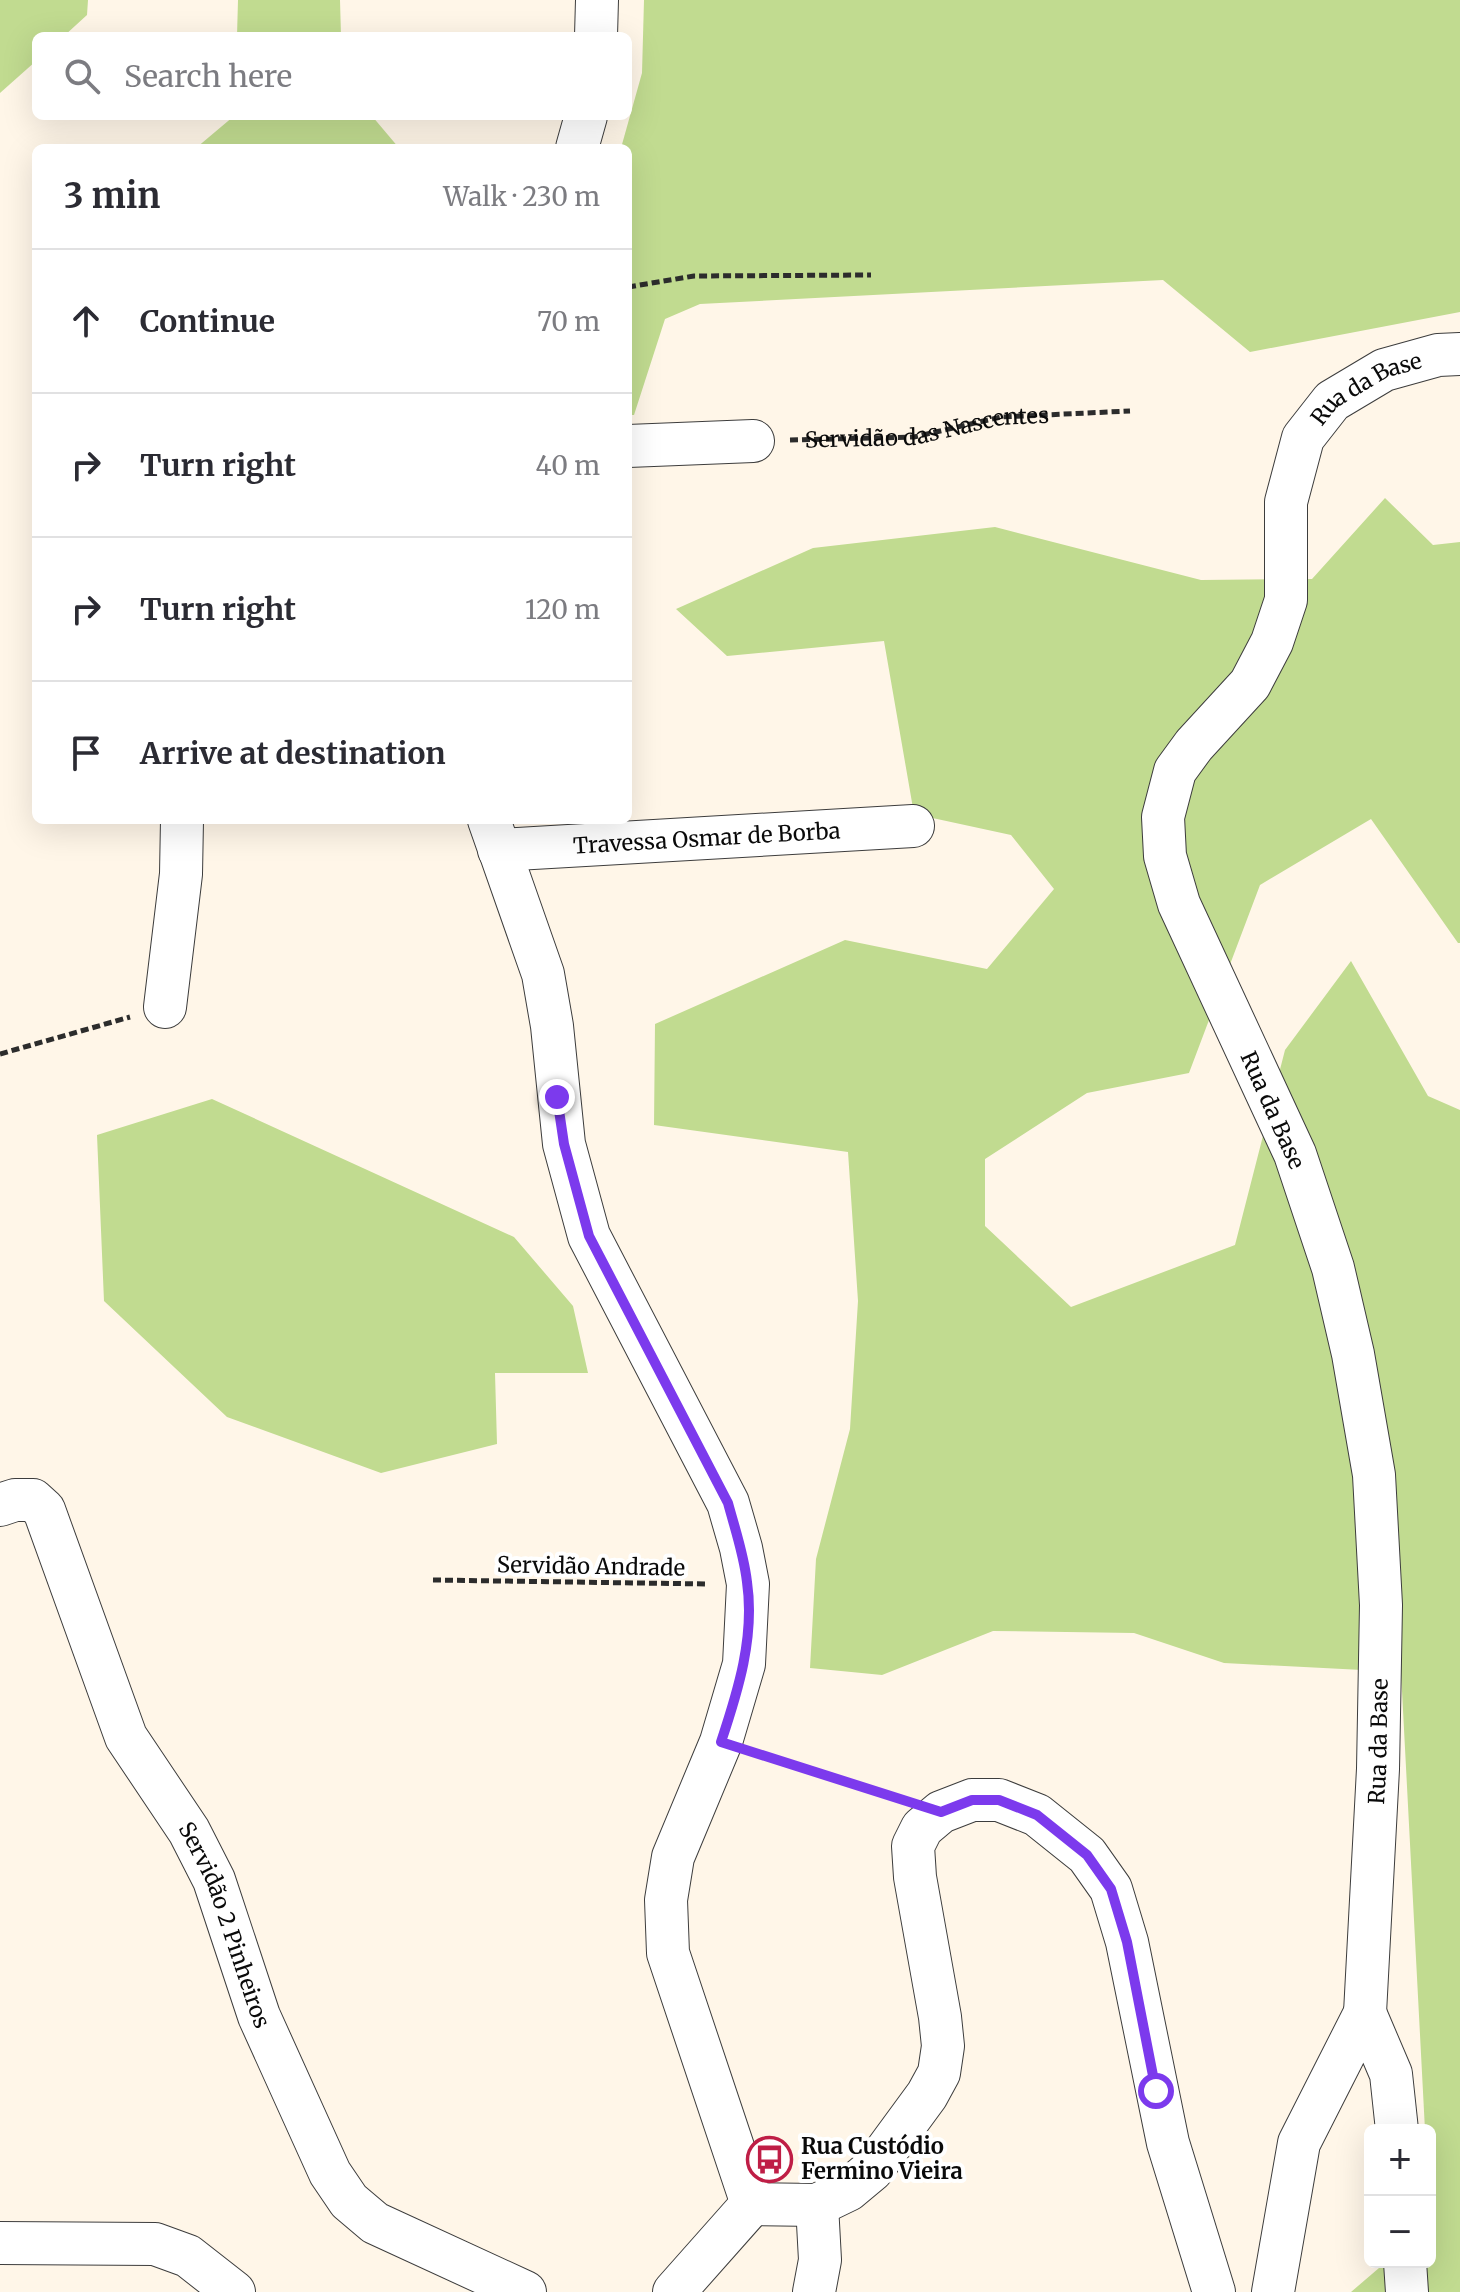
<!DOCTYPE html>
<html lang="en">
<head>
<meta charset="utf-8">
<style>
  :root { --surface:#fff; --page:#f7f7f7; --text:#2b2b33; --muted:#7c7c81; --line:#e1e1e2 }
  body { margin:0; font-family:Merriweather,serif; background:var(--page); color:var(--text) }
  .controls { position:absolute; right:24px; bottom:24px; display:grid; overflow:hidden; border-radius:12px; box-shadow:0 8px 32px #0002 }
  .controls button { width:72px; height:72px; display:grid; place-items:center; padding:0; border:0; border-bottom:2px solid var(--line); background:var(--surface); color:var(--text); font:40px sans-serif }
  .stop { position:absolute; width:24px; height:24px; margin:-18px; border:6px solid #7c3aed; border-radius:50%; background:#fff }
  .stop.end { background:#7c3aed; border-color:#fff; box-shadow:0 2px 8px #0008 }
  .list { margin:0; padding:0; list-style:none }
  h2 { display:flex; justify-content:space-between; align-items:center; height:104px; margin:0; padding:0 32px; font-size:34px }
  h2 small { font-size:26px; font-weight:400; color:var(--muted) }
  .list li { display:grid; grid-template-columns:52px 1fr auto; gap:24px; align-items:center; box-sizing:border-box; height:144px; padding:0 32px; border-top:2px solid var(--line) }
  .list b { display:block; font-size:30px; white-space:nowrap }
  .list em { font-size:26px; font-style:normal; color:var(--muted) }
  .icon { flex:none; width:44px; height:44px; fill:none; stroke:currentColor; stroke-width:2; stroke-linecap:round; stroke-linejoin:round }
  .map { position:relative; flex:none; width:1460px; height:2292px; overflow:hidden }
  .search { position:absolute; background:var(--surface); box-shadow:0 8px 32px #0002; left:32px; top:32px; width:600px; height:88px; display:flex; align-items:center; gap:20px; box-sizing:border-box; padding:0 28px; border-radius:12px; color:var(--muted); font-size:30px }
  .panel { position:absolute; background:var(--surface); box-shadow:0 8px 32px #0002; left:32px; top:144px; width:600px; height:680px; border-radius:12px }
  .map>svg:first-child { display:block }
  .forest { fill:#c1db90 }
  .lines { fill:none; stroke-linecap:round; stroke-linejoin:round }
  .minor-casing { stroke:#3d3d3d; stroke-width:44 }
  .path { stroke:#2c2c2c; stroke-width:5; stroke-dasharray:8 4; stroke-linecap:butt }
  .minor { stroke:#fff; stroke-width:42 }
  .route { stroke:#7c3aed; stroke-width:10 }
  .labels { text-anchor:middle; stroke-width:8; stroke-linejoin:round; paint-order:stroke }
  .street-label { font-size:22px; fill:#0a0a0a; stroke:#fff }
  .poi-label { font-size:22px; font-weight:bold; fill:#0a0a0a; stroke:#fff; text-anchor:start }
</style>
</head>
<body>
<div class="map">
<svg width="1460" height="2292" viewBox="0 0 1460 2292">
  <rect width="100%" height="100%" fill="#fff6e8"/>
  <path class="forest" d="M0,0h88l-1,15 -23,21h-28v25l-36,32z
    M238,0h102l1,36h-104z
    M644,0h816v312l-210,40 -87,-72 -463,24 -35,15 -31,96h-6v-267h-7l21,-75z
    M234,116h138l27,32h-203z
    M1385,498l48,47 27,-3v401h-2l-87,-124 -111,66 -71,188 -102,20 -102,66v67l86,81 164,-62 50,-195 66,-89 77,135 32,14v1182h-109l35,-30h44v-132h-5l-24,-458 -177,-9 -90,-30 -141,-2 -111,44 -72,-7 6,-109 34,-130 8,-128 -10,-149 -194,-27 1,-101 190,-84 142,29 67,-80 -43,-54 -97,-21 -30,-173 -157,15 -51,-47 137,-61 182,-21 206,53 111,-1z
    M212,1099l302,138 59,69 15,67h-93l2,71 -116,29 -154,-56 -123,-116 -7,-166z"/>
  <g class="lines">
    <defs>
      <g id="minor">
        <path d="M596,36l1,-36"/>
        <path d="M577,148l9,-32"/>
        <path d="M628,446l125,-5"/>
        <path d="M489,820l54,154 9,52 12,118 25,92 139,267 13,45 7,36 -4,80 -23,78 -48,115 -7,43 2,53 84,251"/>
        <path id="s2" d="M499,850l414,-24"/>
        <path d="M165,1007l16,-133 1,-54"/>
        <path id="s3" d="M0,1505l15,-5h18l11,10 82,227 63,94 25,49 45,136 71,157 19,28 26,22 150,69"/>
        <path id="s4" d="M1365,2013l13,-244 3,-164 -7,-130 -21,-121 -20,-86 -38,-114 -116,-250 -14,-48 -2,-39 12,-46 19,-26 56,-61 22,-42 14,-42v-98l17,-64 29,-37 52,-31 54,-15 22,-1"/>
        <path d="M752,2204l65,1 31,-15 24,-20 55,-75 12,-22 4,-27 -3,-29 -25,-140 -2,-31 9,-18 19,-16 31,-12h27l38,15 50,40 24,34 16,53 41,201 46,149"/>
        <path d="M0,2243l155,1 33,12 46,36"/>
        <path d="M1405,2262l2,30"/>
        <path d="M674,2292l78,-88"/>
        <path d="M814,2292l6,-32 -3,-55"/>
        <path d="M1273,2292l26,-149 66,-130 26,61 6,56"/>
      </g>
    </defs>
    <use href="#minor" class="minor-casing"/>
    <g class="path">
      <path d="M628,287l66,-11 177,-1"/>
      <path id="s1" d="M790,440l124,-3 87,-20 129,-6"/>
      <path d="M0,1054l130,-37"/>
      <path d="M433,1580l274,4"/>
      <path d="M756,1753l140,44"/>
    </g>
    <use href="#minor" class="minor"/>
  </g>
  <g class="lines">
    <path class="route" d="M557,1097l7,47 25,92 139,267c7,26 16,52 19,79 8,55 -9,109 -26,160l220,70 31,-12h27l38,15 50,40 24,34 16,53 29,149"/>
  </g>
  <defs>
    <symbol id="bus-ring" viewBox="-11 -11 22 22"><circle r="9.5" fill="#fff" stroke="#bf1e46" stroke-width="1.5"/><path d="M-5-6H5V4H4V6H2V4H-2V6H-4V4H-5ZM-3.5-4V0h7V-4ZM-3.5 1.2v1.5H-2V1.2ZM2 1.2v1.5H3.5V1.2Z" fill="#bf1e46"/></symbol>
  </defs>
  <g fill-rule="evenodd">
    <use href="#bus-ring" x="744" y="2134" width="51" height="51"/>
  </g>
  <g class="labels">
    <g class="street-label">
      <text dy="8" stroke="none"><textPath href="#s4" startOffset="1736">Rua da Base</textPath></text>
      <text dy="8" stroke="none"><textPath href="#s1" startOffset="138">Servidão das Nascentes</textPath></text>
      <text dy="8" stroke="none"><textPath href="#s2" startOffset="208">Travessa Osmar de Borba</textPath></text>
      <text transform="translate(1273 1110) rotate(66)" y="8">Rua da Base</text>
      <text transform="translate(591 1566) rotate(1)" y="8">Servidão Andrade</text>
      <text dy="8" stroke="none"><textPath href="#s4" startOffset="272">Rua da Base</textPath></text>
      <text dy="8" stroke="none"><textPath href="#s3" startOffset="504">Servidão 2 Pinheiros</textPath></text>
    </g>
    <g class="poi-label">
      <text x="801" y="2154">Rua Custódio<tspan x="801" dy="25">Fermino Vieira</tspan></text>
    </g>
  </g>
</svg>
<div class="controls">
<button>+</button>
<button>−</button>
</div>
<div class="stop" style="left:1156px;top:2091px"></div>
<div class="stop end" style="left:557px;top:1097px"></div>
<div class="search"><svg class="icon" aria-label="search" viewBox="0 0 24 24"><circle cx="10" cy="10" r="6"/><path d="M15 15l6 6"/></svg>Search here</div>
<section class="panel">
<h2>3 min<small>Walk · 230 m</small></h2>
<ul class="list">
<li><svg class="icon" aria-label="ahead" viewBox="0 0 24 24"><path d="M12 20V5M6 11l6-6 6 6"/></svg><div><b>Continue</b></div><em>70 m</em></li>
<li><svg class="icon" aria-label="right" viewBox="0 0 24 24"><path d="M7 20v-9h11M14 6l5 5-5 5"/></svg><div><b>Turn right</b></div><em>40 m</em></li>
<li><svg class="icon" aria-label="right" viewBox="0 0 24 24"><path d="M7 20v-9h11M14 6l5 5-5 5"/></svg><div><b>Turn right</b></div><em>120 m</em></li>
<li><svg class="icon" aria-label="arrive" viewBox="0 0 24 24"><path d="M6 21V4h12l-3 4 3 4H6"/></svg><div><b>Arrive at destination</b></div></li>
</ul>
</section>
</div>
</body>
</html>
